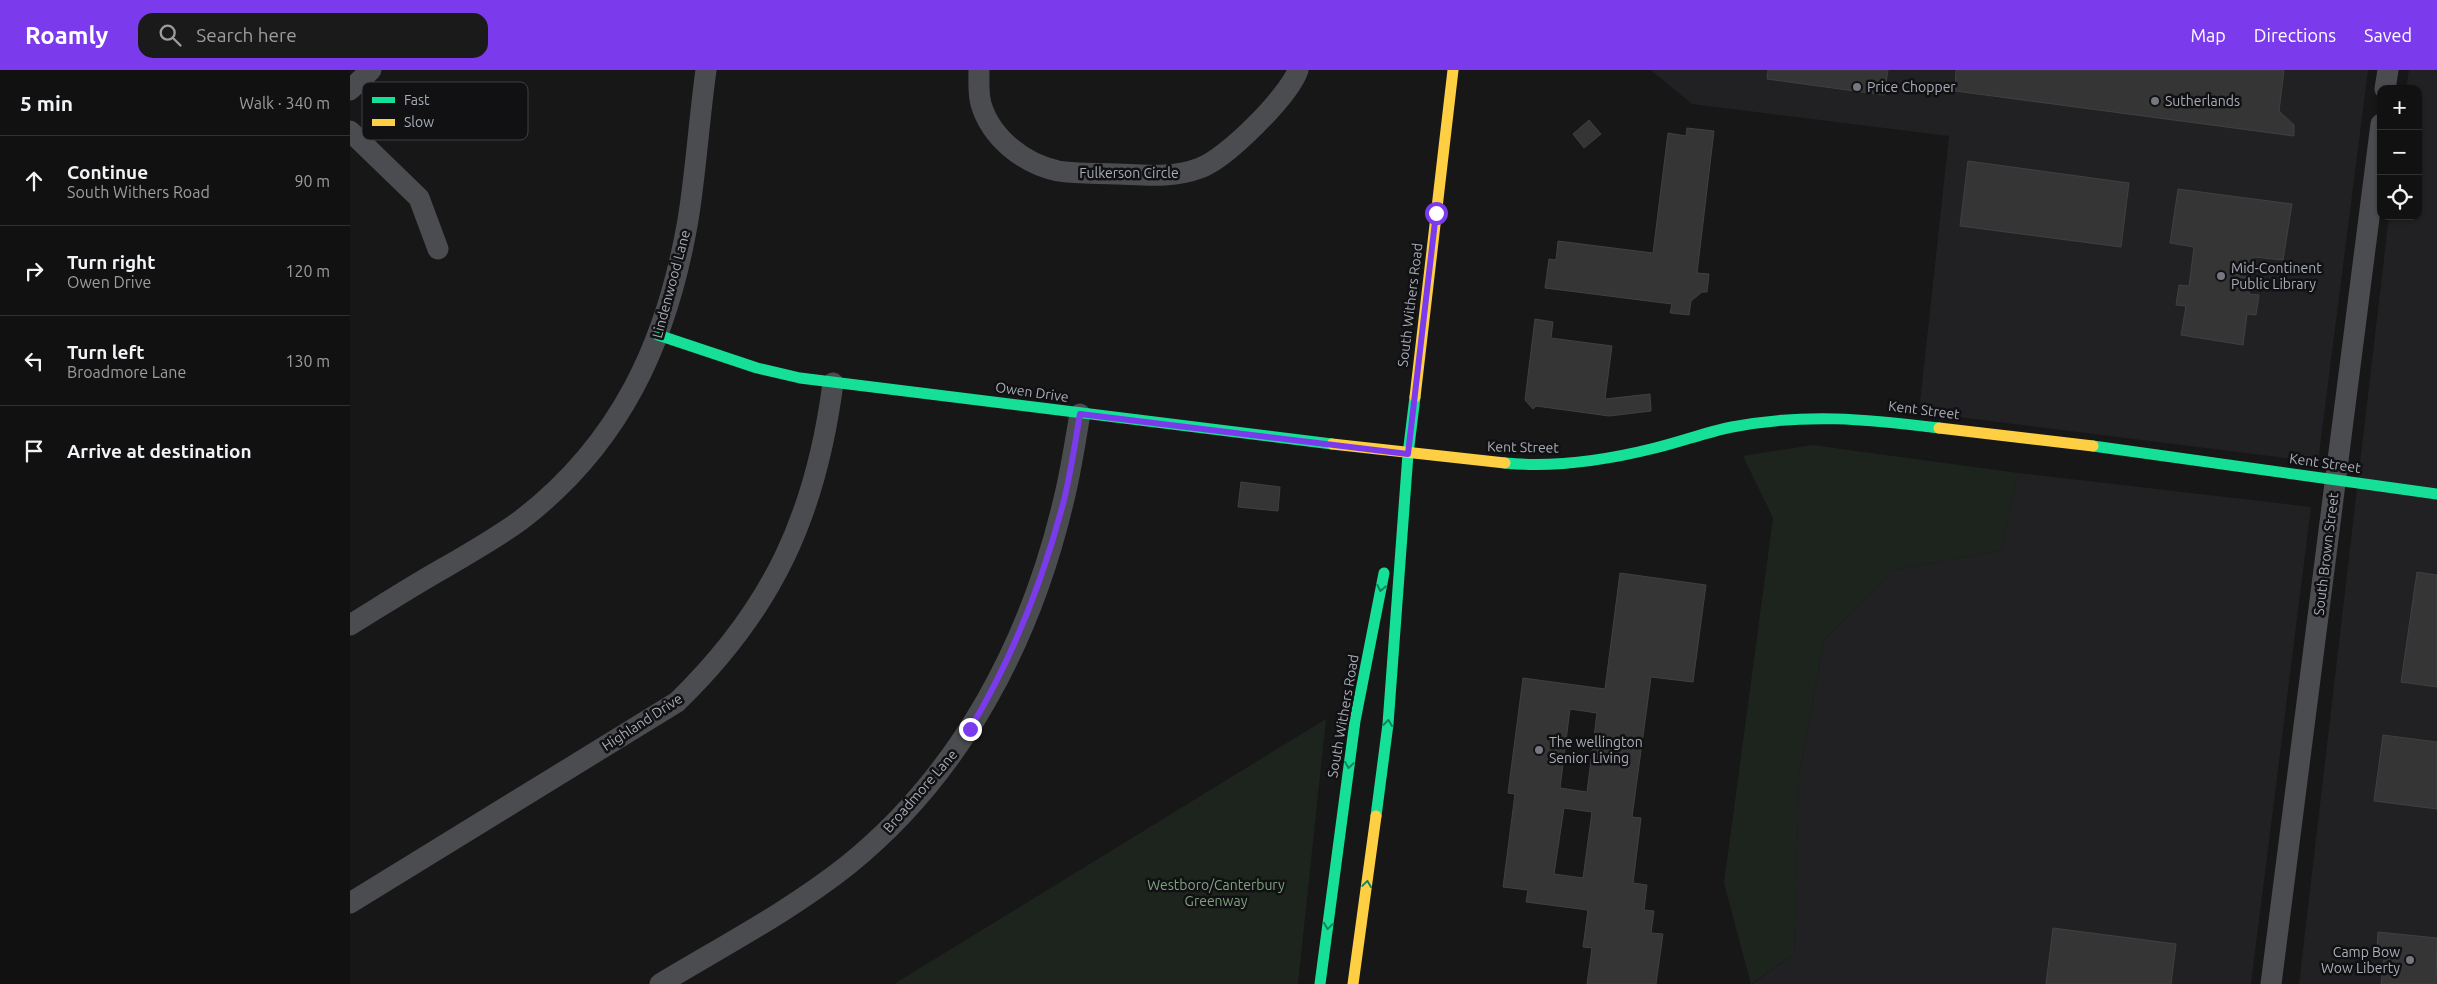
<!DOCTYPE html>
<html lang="en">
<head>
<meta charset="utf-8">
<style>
  :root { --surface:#111; --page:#1a1a1a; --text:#f1f3f6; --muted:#9c9d9f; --line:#303131; --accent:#7c3aed }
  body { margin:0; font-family:Ubuntu,sans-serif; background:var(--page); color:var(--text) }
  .controls { position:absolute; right:15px; top:15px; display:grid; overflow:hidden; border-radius:10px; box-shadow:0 1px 4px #0004 }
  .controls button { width:45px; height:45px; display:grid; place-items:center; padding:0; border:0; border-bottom:1px solid var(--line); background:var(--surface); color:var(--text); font:25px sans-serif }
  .stop { position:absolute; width:15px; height:15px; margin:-11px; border:4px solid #7c3aed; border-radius:50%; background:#fff }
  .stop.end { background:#7c3aed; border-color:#fff; box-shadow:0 1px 5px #0008 }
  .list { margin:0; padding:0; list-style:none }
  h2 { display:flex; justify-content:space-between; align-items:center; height:65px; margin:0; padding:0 20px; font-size:21px }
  h2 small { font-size:16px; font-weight:400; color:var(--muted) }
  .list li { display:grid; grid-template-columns:32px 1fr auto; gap:15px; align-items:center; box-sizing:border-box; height:90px; padding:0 20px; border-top:1px solid var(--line) }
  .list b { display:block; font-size:19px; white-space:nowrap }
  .list p { margin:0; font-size:16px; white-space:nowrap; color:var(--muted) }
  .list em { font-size:16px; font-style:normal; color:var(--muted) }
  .icon { flex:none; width:28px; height:28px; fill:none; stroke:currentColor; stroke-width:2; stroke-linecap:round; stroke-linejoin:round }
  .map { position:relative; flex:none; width:2087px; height:914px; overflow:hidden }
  header { display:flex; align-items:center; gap:30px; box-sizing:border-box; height:70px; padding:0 25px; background:var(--accent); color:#fff }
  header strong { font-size:24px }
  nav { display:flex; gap:28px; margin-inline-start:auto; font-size:18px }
  .search { width:350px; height:45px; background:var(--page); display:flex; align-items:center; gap:12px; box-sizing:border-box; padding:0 18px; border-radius:15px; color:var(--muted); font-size:19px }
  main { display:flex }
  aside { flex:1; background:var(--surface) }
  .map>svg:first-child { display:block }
  .built { fill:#212123 }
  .green { fill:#1d241e }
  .building { fill:#353536; stroke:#3f4043; fill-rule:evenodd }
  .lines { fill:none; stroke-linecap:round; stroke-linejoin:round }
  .street { stroke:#4b4c50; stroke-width:21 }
  .fast { stroke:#16e098; stroke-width:11 }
  .slow { stroke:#ffcf43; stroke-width:11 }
  .oneway { stroke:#14835c }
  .route { stroke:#7c3aed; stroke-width:6 }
  .poi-dot { fill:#757880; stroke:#111113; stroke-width:2 }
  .labels { text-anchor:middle; stroke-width:5; stroke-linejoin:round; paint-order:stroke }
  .poi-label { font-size:14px; fill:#a8adb8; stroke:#111113; text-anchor:start }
  .street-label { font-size:14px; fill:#a8adb8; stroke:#111113 }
  .park-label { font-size:14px; fill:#7fa381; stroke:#111113 }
  .key { fill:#111113; stroke:#3e4045; stroke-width:1 }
  .key-label { font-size:14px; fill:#a8adb8 }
</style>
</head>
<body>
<header>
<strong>Roamly</strong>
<div class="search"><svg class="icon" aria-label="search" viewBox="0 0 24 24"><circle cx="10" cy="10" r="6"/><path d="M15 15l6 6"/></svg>Search here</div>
<nav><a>Map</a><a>Directions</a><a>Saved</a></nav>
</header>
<main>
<aside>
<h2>5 min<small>Walk · 340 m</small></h2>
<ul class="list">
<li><svg class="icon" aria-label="ahead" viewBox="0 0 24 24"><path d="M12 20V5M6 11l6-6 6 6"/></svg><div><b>Continue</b><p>South Withers Road</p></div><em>90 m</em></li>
<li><svg class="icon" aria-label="right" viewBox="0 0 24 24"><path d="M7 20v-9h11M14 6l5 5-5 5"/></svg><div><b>Turn right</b><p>Owen Drive</p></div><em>120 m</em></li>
<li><svg class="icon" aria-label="left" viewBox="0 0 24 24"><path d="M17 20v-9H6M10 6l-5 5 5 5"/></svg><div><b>Turn left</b><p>Broadmore Lane</p></div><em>130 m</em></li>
<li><svg class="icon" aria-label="arrive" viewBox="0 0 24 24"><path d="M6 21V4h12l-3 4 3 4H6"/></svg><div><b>Arrive at destination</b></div></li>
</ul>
</aside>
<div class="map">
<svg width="2087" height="914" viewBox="0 0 2087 914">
  <rect width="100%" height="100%" fill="#171717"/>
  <path class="built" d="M1301,0h717l-50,392 -399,-50 30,-276 -257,-32z
    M2059,0h28v914h-138l90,-768h29v-127h-12z
    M1668,403l293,34 -60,477h-499l42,-30 5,-178 25,-136 71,-70 106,-20z"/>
  <path class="green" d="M1462,375l206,28 -17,77 -106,20 -71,70 -25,136 -5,178 -43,30 -27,-101 49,-365 -30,-62z
    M976,649l-28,265h-404z"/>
  <path class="building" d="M1418,0h120l-4,25 -117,-16z
    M1606,0h328l-5,41 15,14v11l-339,-45z
    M1239,50l12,14 -17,14 -11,-14z
    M1337,58l27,3 -17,142 12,1 -2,18h-5l-11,9 -2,14 -19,-2 2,-9 -127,-16 4,-29 7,1 2,-19 95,12 15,-120 18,3z
    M1618,91l161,22 -8,64 -161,-21z
    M1828,119l114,15 -9,56 -29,-3 -5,37 10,1 -3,20 -9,-1 -4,31 -62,-10 5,-29 -10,-1 3,-20 10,1 5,-39 -24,-4z
    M1185,249l18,3 -2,16 61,8 -7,53 45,-5 1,17 -42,5 -73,-10 -3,3 -8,-9z
    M891,412l39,5 -2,24 -40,-4z
    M2067,502l20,3v112l-36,-5z
    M1270,503l86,12 -13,97 -42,-5 -19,140 9,1 -8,65 14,2 -3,25 10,1 -3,22 12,1 -7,50h-69l5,-36 -9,-1 5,-37 -62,-8 2,-12 -25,-3 12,-93 -7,-1 15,-115 82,11zM1220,639l27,4 -10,79 -27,-4zM1214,738l28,4 -9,66 -29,-4z
    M2033,665l54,7v67l-63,-8z
    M1703,858l123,16 -5,40h-125z
    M2028,862l59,6 -1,46h-55l4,-35 -8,-1z"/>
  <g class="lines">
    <path class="street" d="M629,0c0,11 -1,23 2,34 10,34 43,60 77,67 19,3 40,2 60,3 28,1 56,4 82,-6 26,-9 89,-72 98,-98
      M2035,19l3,-19
      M0,20l21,-20
      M0,61l69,67 19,51
      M0,555c31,-19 62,-39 94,-57 26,-15 52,-30 77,-48 100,-77 146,-178 167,-300 8,-49 11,-100 18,-150
      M0,833l327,-201c96,-93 139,-188 156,-319
      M310,914c63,-38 130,-73 188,-119 114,-92 183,-225 216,-366 7,-28 11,-57 16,-85
      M1921,914l110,-860"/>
    <path class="fast" d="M308,265l99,33 43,10 532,66
      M1743,376l344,48
      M1155,393c49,5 102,-3 150,-15 26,-6 51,-16 77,-21 73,-14 134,-8 207,1
      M1026,746l12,-92 20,-270 7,-57
      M970,914l35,-263 29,-148"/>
    <path class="slow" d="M1065,327l38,-327
      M1589,358l154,18
      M982,374l173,19
      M1003,914l23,-168"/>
  </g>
  <defs><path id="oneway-chevron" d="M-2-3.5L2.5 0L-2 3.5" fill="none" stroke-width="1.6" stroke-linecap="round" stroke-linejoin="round" transform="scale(1.25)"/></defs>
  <g class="oneway">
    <use href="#oneway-chevron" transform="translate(1031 518) rotate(101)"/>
    <use href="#oneway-chevron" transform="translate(1038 653) rotate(-84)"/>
    <use href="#oneway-chevron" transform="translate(999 695) rotate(98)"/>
    <use href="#oneway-chevron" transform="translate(1017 814) rotate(-82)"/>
    <use href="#oneway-chevron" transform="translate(978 856) rotate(98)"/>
  </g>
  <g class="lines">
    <path class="route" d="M620,659c43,-72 73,-148 94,-229 7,-28 11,-58 16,-86l328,40 28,-241"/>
  </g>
  <g class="poi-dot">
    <circle cx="1507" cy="17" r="5"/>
    <circle cx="1805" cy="31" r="5"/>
    <circle cx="1871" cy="206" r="5"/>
    <circle cx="1189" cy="680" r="5"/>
    <circle cx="2060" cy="890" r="5"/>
  </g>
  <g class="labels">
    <g class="poi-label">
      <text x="1517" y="22">Price Chopper</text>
      <text x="1815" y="36">Sutherlands</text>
      <text x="1881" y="203">Mid-Continent<tspan x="1881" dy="16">Public Library</tspan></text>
      <text x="1199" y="677">The wellington<tspan x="1199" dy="16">Senior Living</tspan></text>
      <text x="2050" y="887" text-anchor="end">Camp Bow<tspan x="2050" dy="16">Wow Liberty</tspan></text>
    </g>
    <g class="street-label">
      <text x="779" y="108">Fulkerson Circle</text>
      <text transform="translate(321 214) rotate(-75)" y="5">Lindenwood Lane</text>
      <text transform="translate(1060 235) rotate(-83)" y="5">South Withers Road</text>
      <text transform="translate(682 322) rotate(8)" y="5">Owen Drive</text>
      <text transform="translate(1574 340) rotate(7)" y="5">Kent Street</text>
      <text transform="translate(1173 377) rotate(1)" y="5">Kent Street</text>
      <text transform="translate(1975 393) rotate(8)" y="5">Kent Street</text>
      <text transform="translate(1976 484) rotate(-83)" y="5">South Brown Street</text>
      <text transform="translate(993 646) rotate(-80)" y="5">South Withers Road</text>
      <text transform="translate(292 652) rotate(-33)" y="5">Highland Drive</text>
      <text transform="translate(570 721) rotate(-49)" y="5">Broadmore Lane</text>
    </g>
    <g class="park-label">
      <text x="866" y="820">Westboro/Canterbury<tspan x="866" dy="16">Greenway</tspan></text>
    </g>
  </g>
  <rect x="12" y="12" width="166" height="58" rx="8" class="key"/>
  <rect x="22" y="27" width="23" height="6" fill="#16e098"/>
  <rect x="22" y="49" width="23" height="7" fill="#ffcf43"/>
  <g class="key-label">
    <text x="54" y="35">Fast</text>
    <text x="54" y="57">Slow</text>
  </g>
</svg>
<div class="controls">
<button>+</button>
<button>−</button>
<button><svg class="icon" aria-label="locate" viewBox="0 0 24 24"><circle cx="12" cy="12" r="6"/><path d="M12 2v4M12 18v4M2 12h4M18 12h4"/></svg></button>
</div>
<div class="stop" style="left:1086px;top:143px"></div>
<div class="stop end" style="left:620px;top:659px"></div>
</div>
</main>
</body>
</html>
